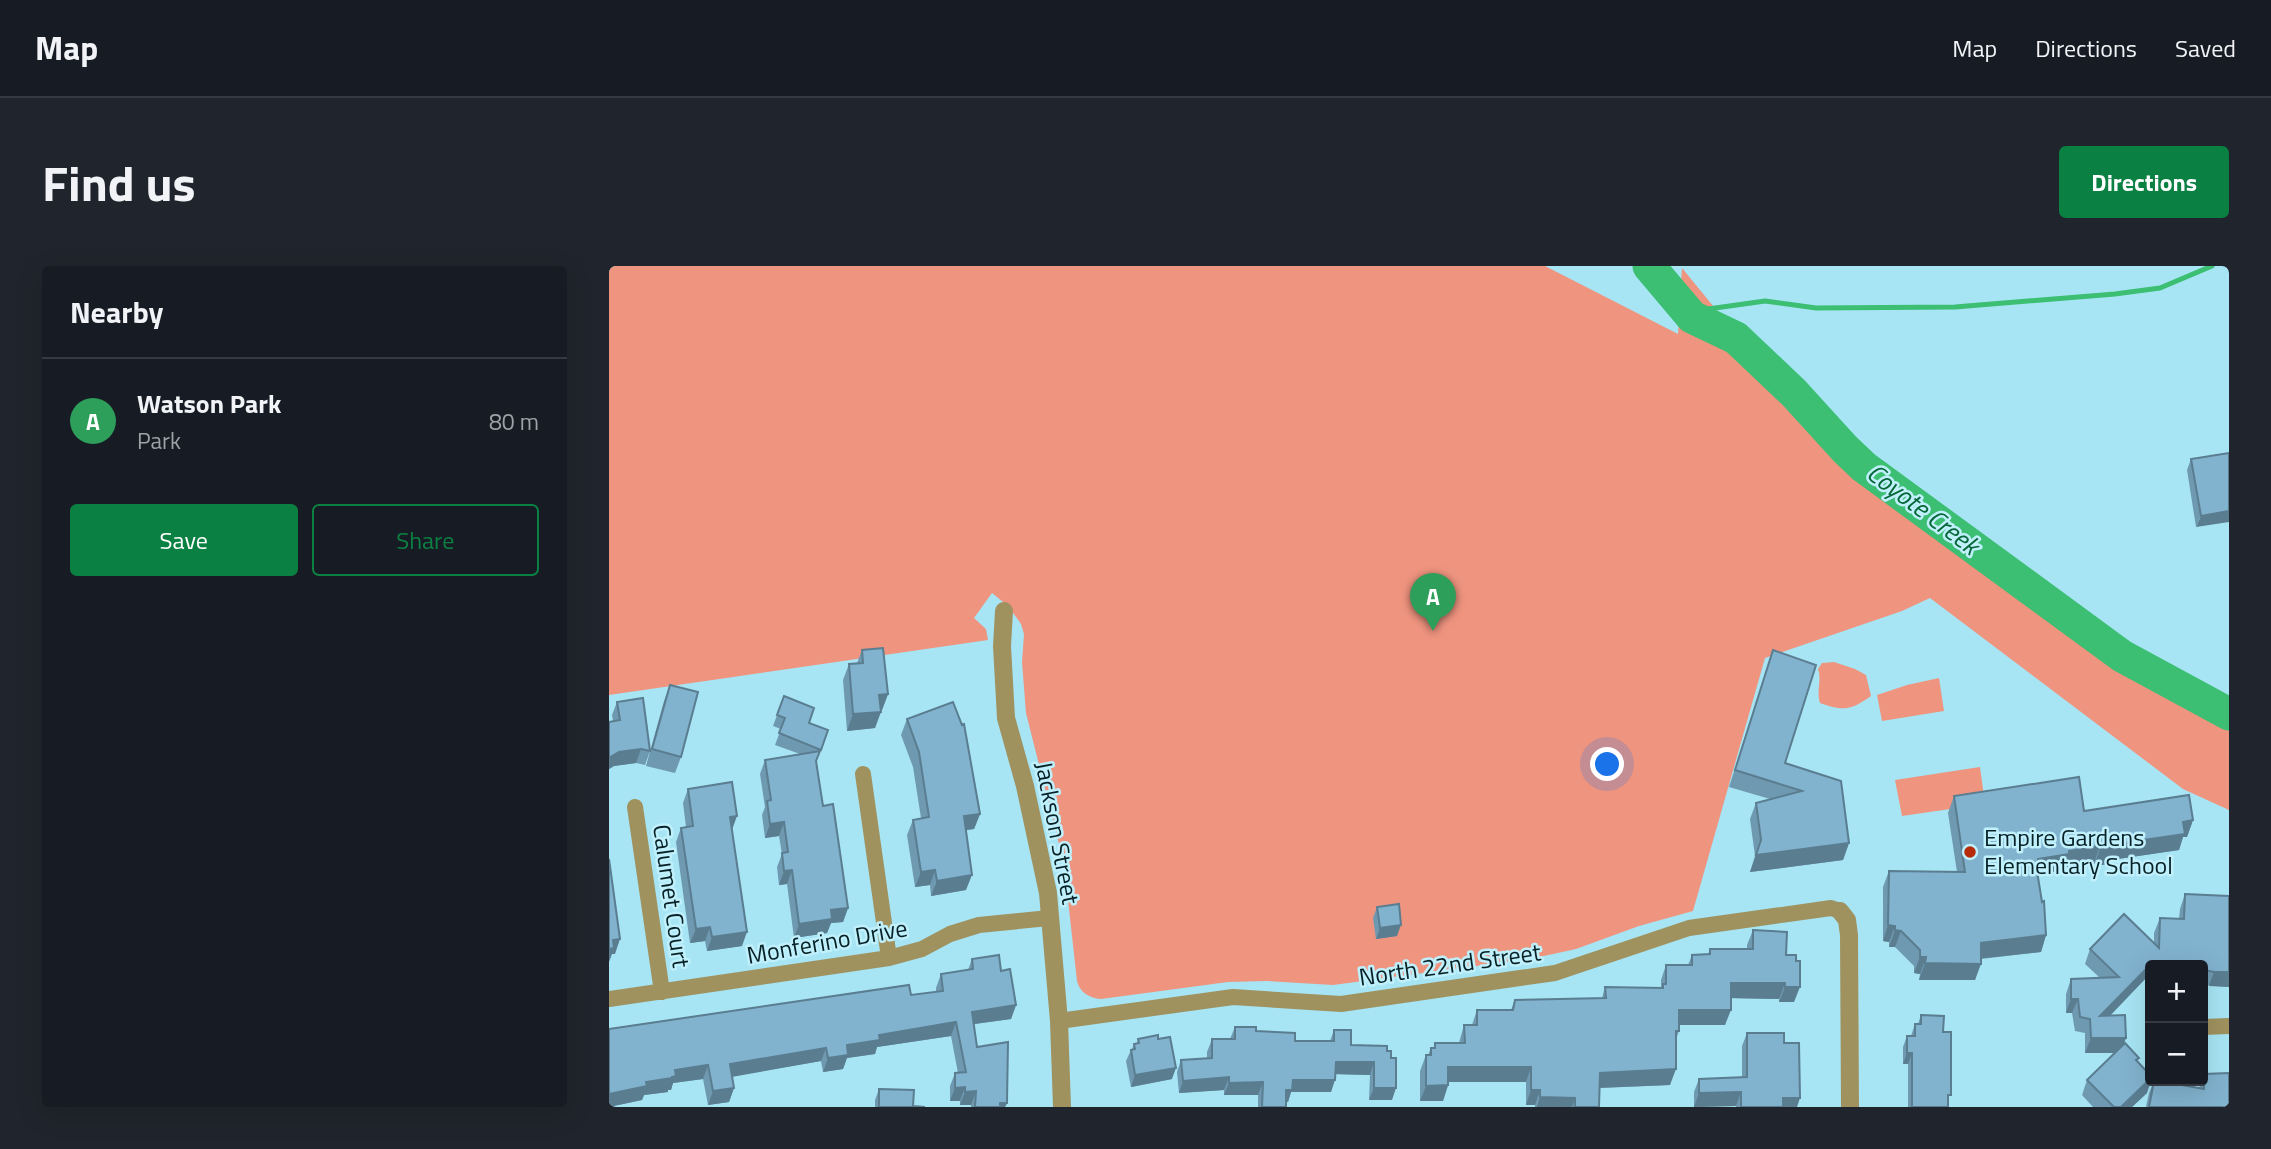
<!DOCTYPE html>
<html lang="en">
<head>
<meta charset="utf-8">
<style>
  :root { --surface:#171b24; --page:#20242c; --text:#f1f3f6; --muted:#9ea1a6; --line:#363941; --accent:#0b8043 }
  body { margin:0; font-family:"Titillium Web",sans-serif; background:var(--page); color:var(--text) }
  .controls { position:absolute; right:21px; bottom:21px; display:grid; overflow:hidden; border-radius:7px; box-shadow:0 7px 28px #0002 }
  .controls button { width:63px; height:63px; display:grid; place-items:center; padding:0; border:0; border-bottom:2px solid var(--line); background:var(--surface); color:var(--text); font:35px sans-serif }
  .you { position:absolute; left:999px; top:499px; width:24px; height:24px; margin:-18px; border:5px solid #fff; border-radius:50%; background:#1a73e8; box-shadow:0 0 0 10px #1a73e833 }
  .badge { display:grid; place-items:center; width:46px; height:46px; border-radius:50%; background:var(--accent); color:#fff; font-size:23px; font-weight:700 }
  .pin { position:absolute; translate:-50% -58px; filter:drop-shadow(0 2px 4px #0008) }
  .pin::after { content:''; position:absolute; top:37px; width:24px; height:21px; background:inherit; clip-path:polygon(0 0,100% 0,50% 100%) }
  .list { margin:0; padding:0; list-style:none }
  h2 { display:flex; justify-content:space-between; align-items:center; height:91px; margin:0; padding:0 28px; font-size:30px }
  h2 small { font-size:23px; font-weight:400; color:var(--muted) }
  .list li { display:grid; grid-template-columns:46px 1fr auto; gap:21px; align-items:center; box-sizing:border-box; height:126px; padding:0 28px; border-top:2px solid var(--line) }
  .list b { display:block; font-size:26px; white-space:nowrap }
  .list p { margin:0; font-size:23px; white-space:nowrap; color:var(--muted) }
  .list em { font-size:23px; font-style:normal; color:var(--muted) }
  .actions { display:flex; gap:14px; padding:21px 28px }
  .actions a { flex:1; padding:16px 0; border:2px solid var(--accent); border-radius:7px; text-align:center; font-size:24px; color:var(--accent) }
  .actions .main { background:var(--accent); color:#fff }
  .map { position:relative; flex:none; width:1620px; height:841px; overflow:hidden; border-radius:7px }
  header { display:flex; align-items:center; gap:42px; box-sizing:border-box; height:98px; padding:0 35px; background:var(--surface); border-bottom:2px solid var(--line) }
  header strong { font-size:33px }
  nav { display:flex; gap:38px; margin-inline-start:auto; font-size:24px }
  .intro { display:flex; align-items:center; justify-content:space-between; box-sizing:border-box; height:168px; padding:0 42px }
  h1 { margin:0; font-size:49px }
  .button { padding:18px 32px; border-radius:7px; background:var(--accent); color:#fff; font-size:24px; font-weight:700 }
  main { display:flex; gap:42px; padding:0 42px }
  aside { flex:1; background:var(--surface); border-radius:7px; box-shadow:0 7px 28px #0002 }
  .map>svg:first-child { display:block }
  .green { fill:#ef947f }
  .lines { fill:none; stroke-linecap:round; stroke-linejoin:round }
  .stream { stroke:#3cbe73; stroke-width:5 }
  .river { stroke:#3cbe73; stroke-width:33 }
  .minor { stroke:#a0925f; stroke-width:16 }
  .tertiary { stroke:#a0925f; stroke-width:18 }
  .wall { fill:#6f99b1 }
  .shaded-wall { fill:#5a7d90 }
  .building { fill:#81b2ce; stroke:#5a7d90; stroke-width:2 }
  .poi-dot { fill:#b62b09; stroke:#bff0fc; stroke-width:2.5 }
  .labels { text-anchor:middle; stroke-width:5; stroke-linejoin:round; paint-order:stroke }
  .street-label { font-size:24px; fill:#072126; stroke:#bff0fc }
  .poi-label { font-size:24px; fill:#072126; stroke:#bff0fc; text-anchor:start }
  .water-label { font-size:26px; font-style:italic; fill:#066737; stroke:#bff0fc }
</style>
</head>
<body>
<header>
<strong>Map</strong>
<nav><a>Map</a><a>Directions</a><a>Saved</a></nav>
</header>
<div class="intro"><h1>Find us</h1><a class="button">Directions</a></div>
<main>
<aside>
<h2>Nearby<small></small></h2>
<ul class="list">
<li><span class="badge" style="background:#2e9e5b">A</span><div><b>Watson Park</b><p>Park</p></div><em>80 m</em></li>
</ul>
<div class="actions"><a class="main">Save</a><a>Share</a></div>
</aside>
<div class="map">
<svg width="1620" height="841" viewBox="0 0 1620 841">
  <rect width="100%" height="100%" fill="#a7e5f4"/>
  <path class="green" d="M0,0h936l133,68 4,-66 63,77 188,170 251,172 45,24v99l-46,-21 -253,-191 -28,13 -137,47 -72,253 -54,15 -63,23 -46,10 -197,26 -66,-4 -39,1 -127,17c-11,-1 -21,-6 -24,-18l-13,-117 -38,-151 -4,-51 2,-28 -3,-10 -13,-18 -16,-13 -18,25 12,11 2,11 -379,55z
    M1225,396l21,7 11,6 5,21c-21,15 -28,15 -51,7 -4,-12 2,-22 -2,-34l4,-6z
    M1330,412l5,33 -62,10 -5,-26 30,-10z
    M1371,501l5,37 -83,12 -7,-36z"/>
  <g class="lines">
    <path class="stream" d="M1083,51l9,-7 64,-9 51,7 139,-1 160,-13 45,-6 52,-22"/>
    <path class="river" d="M1040,0l43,51 44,21 58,55 51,56 19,18 258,189 107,58"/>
    <path class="minor" d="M254,508l26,184
      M26,541l27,185
      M0,733l280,-41 33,-9 28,-15 29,-9 70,-7
      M450,755l174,-24 108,7 214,-31 134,-45 142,-20 9,3
      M1594,761l26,-1"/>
    <path class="tertiary" d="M395,345l-2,35 4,72 19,68 23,107 11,128 3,86
      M1231,645l7,9 2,15 1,172"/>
  </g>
  <path class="wall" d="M1620,187l-33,74 -9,-57 4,-11z
    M253,384l26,44 -6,16h-2l-5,18 -28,3 -4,-51 6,-16 8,-1z
    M1164,384l12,113 64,80 -6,17 -93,12 5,-16 -5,-37 6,-16 14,-4 -41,-12z
    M61,419l11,72 -6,16 -29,-7 18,-65z
    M175,430l25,27 19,7 -12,32 7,44 25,102 -5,14 -12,1 -4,10 -33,5 -7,-54 -8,1 -2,-18 5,-13 -3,-18 -14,2 -3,-23 3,-8 -5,-33 5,-14 35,-6 -25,-9 6,-16 -8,-3z
    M8,436l33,49 -5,14 -9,-2 -22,3 -5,3v-47l4,-1 -1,-6z
    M298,453l73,95 -6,15 -8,1v60l-35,6 -1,-11 -15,2 -8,-52 6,-15 8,-2 -8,-51 -12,-32z
    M79,523l44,41 10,116 -35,5 -2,-10 -15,2 -14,-101 5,-14 5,-1 -3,-24z
    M1345,530l130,15 109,9 -6,17h-4l-4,13 -68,10 -2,4 -15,2v-3l-30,4 -1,3 -25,4 8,61 -5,17 -60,7 -6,21h-56l1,-6 -6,-1v-7l-19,-19h-6v-5l-6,-1v-54l6,-16 68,1 -9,-59z
    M1576,628l44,2v91l-26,-2v-20l-57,13 -36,38 16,22 -3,7 16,13 -2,3 10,32 -15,14h-39l-11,-12 5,-15 28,-27h-30v-20l-10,-2 -3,-18h-6v-19l5,-15 29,-1 -15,-14 5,-15 64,-6v-10l6,-15 19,1 1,-10z
    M768,641l20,29 -21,3 -3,-21z
    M1144,664l33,25 8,47h-15v-3l-48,-1 -6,27h-46v6l-3,8 -6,46 -70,3 -1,19h-64v-2h-9v-23h-78v3l-5,16h-23v-30l6,-16h2l3,-7h3l1,-5h24l5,-18h8l5,-15h34l4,-10 87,-2 3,-11 56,1v-8l5,-15h22l4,-10 16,-1 2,-5h37v-4z
    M363,693l29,12 15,34 -5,14 -37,5 3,23 30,56 -2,4h-34v-2h-11v-4h-10v-15l5,-13h3l-7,-37 -74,11 -2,7 -28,4 -4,11 -20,3 -2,-11 -89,15 2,12 -5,14 -21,3 -5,-26 -30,4 -2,7h-3v2l-24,3 -2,5 -33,7v-78l327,-37v-4l5,-14 27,-4z
    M1312,749l22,17 5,75h-40v-43h-5v-17l4,-11h4l4,-12h3z
    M626,761l60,14h35l4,-11 17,15 36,1 5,54h-23l1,-25 -35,-1 -4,18h-40l-3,10h-2v5h-28v-12h-34v-5l-45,3 -2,-21 4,-12 26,-2v-6l5,-13h18z
    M1138,767l37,10 13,64h-61v-1l-42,1v-15l5,-13 43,-2v-31z
    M529,773h20l14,40 -41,8 -5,-26 5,-11 1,-1 2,-5h3z
    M1595,808l25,33h-83l3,-14 5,-12 45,7 2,-7h2z
    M270,823l34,17 12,1h-50v-7z"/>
  <path class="shaded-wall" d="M1620,245v11l-33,5 5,-11z
    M279,428l-6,16 -9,1 6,-16z
    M272,446l-6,16 -28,3 6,-17z
    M32,483l-5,14 -22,3 -5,3v-11l10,-6z
    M371,548l-6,15 -16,2 6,-15z
    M128,550l-5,14 -2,-13z
    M1584,554l-6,17h-4l-4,13 -68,10 -2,4 -15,2 6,-17 83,-27z
    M175,556l-5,14 -14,2 5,-14z
    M1240,577l-6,17 -93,12 6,-17z
    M1491,580l-6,17 -30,4 -1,3 -28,5 3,-16 31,-8z
    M183,604l-5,14 -8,1 5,-14z
    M326,604l-5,15 -15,2 6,-15z
    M363,609l-6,15 -35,6 6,-15z
    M239,642l-5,14 -12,1 -4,10 -33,5 5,-14 32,-14z
    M792,659l-4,11 -21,3 4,-11z
    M1279,659l7,1 -6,16 -6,-1z
    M101,661l-5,14 -15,2 6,-14z
    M1286,664l6,1 -6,16h-6z
    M138,666l-5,14 -35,5 5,-14z
    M1437,669l-5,17 -66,7 6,-16z
    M11,673l-5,15h-3l-3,8v-13l4,-9z
    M1311,691h6l-6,17 -6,-1z
    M1316,697l56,1 -6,16h-56z
    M1542,698l21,1h-22v14l-4,-1 -51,53 5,-15z
    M1605,706h15v15l-20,-1z
    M1122,717h54l-6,16 -54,-1z
    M1176,721h15l-6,15h-15z
    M1462,733h7l-6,14h-6z
    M407,739l-5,14 -44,6 5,-13z
    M1070,744h52l-6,15h-52z
    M347,756l-5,14 -74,11 -2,7 -28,4 -4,11 -20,3 5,-14 19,-13 32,-10z
    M1482,772h35l-6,15h-35z
    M217,782l-5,13 -95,17 4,-14z
    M1298,787h5l-4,11h-5z
    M727,796h38l-4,13 -39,-1z
    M99,799l-5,14 -30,4 -2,7h-3v2l-24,3 -2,5 -33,7v-13l37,-12 29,-12z
    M839,801h83l-5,15h-84z
    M567,802l-4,11 -41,8 4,-12z
    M1067,803l-6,16 -76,3 6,-15z
    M620,811l-5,13 -45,3 4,-12z
    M1541,813l1,2 -4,12 -15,14h-11z
    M684,814h42l-4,12h-40l-3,10h-6l4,-12z
    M654,816l-5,13h-34l5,-12z
    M839,819l-5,16h-23l6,-15z
    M356,821l-5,14h-10l5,-13z
    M125,822l-5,14 -21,3 5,-14z
    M765,822h22l-4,12h-23z
    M922,824h9l-5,15h-9z
    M367,825l-5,14h-11l5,-13z
    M1132,826l-5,14 -42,1 5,-14z
    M931,831l35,1 -3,9h-35z
    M1174,832h17l-3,9h-17z
    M391,837h7l-2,4h-6z"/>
  <path class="building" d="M1620,187v58l-28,5 -10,-57z
    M274,382l5,46 -9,1 2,17 -28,2 -4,-50 14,-1 -1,-13z
    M1164,384l43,15 -31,98 56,18 8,62 -93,12 5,-15 -5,-37 46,-12 -67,-21z
    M61,419l28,7 -17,65 -29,-8z
    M175,430l30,12 -5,15 19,7 -7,20 -42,-17 6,-15 -8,-3z
    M34,432l7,53 -9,-2 -22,3 -10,6v-36l11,-2 -3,-18z
    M344,436l9,23 2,-1 16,90 -16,2 8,59 -35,6 -2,-11 -14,2 -8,-52 16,-3 -10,-65 -12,-33z
    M211,485l-4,10 7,45 10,-2 15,104 -17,2 1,9 -33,5 -7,-54 -8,1 -2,-18 6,-1 -4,-30 -14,2 -3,-23 4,-1 -6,-40z
    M1470,511l5,34 105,-16 4,25 -10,2 2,12 -70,10v3l-15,2v-3l-31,5v3l-31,5 1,5 -3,1 6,37 2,-1 2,34 -65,8v21l-56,-1 1,-6h-6v-7l-19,-19 -6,-1v-4l-7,-1 1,-54 76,1 -11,-76z
    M123,516l5,34 -7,1 17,115 -35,5 -2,-10 -14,2 -15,-101 12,-2 -5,-37z
    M0,593l11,80 -7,1 1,8 -5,1z
    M1576,628l44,2v76h-15l-9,-2v-3h-2v-2l-52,-1 -51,52 25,-1 1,23h-35l-1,-19 -10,-2 -2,-18h-7v-20l48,-2 -29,-28 34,-35 35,34 1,-30 24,1z
    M790,638l2,21 -21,3 -3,-21z
    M1144,664l34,2 -1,23h10v6h4v26h-15v-4h-54v27h-52v21h-3v38l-76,4 -1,34h-24v-9l-35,-1v-7h-9v-23h-83v18l-22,1v-31h5v-7h4v-5h30l-1,-18h13v-15h36l2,-10 91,-2 -1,-11 58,1v-4h3v-19h26v-10l18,-1v-5h43z
    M390,689l2,16 9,-2 6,36 -44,7 5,35 31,-5 -1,61h-7v4h-25l1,-16 -11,1v-5l-10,1v-15l11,-1 -10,-50 -77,13 1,5 -33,5 1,10 -20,3 -2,-10 -96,16 4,24 -21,3 -5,-26 -33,5 1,6 -4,1v1l-26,4 1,4 -38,8v-65l300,-44 2,10 32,-4 -2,-17 32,-5 -1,-10z
    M1312,749l23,1 -1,16h8v63h-3v12h-36v-54h-5v-17h8v-12h6z
    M626,761h21v4l39,2v8h39v-11h17v15l36,1v5h4v7h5v30h-22v-26h-38l-1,18h-42l-1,10h-6v17h-24l1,-25 -34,1v-6l-46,4 -2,-21 31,-2v-19h23z
    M1138,767h37v10h15l1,55h-17v9h-42v-15l-42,1v-14l48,-2z
    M549,769v4l12,-2 6,31 -41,7 -4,-25 4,-1 -1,-5 5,-1 -1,-4z
    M1516,777l14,15 -3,2 14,15v4l-29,28h-7l-27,-27z
    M1620,807v34h-80l5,-26h6l44,8v-15z
    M270,823l35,1 -1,16 12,1h-46z"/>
  <circle class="poi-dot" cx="1361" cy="586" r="7"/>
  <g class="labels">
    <g class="street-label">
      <text transform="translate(448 567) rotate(79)" y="8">Jackson Street</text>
      <text transform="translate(62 630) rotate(82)" y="8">Calumet Court</text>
      <text transform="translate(218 676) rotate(-10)" y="8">Monferino Drive</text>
      <text transform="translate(841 699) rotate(-8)" y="8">North 22nd Street</text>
    </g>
    <g class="poi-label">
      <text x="1375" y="580">Empire Gardens<tspan x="1375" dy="28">Elementary School</tspan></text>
    </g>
    <g class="water-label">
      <text transform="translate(1314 243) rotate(37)" y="9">Coyote Creek</text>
    </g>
  </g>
</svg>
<div class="controls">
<button>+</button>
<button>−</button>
</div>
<div class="you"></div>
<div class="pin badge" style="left:824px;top:365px;background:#2e9e5b">A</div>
</div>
</main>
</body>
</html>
